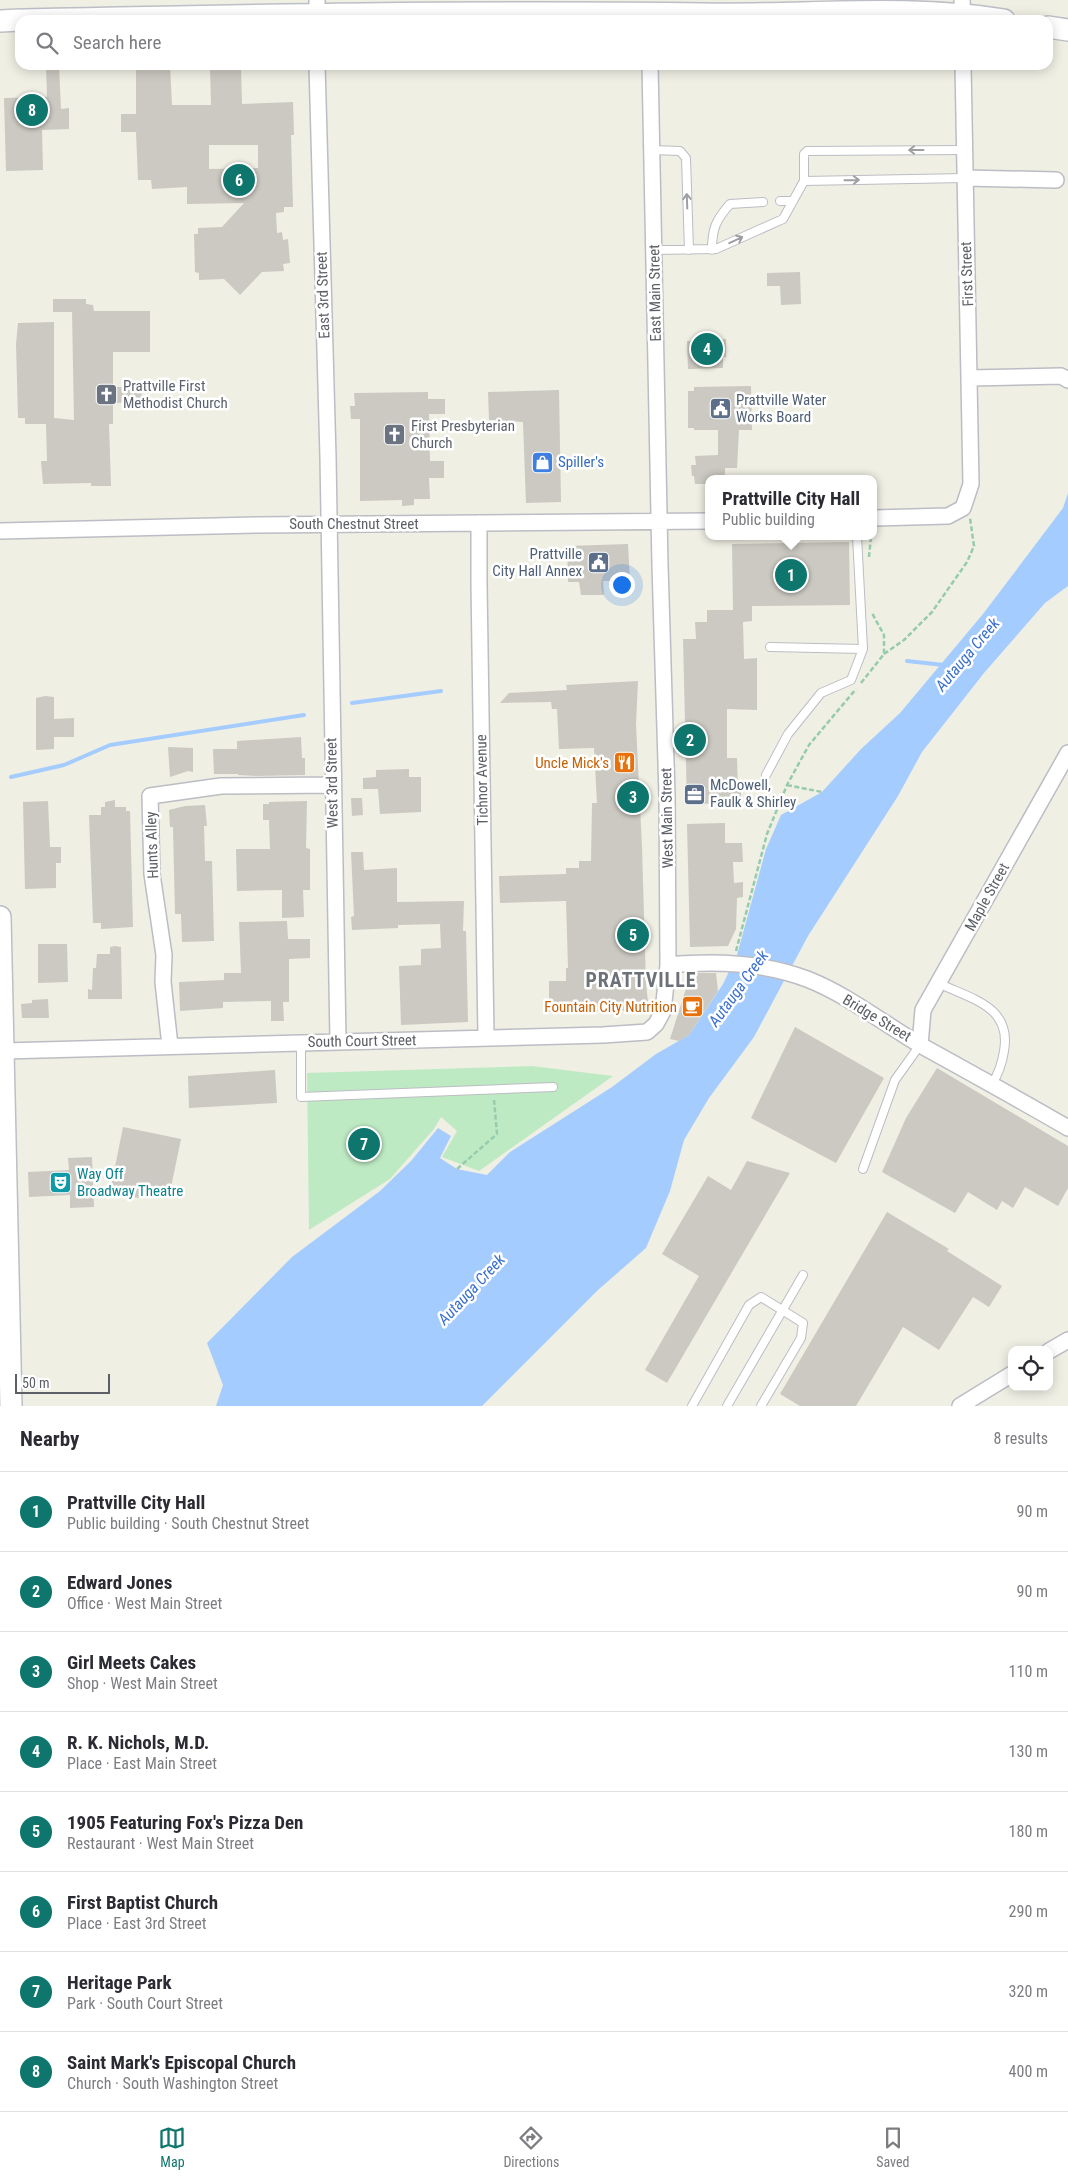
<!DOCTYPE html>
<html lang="en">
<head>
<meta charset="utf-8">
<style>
  :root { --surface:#fff; --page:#f7f7f7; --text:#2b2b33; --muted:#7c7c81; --line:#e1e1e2; --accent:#0f766e }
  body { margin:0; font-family:"Roboto Condensed",sans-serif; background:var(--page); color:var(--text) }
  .controls { position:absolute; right:15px; bottom:15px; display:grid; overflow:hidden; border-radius:10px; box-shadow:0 2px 12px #0003 }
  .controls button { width:45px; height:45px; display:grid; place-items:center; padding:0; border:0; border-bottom:1px solid var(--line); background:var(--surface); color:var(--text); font:25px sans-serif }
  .scale { position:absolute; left:15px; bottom:12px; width:95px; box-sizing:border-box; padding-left:5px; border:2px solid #5c5f66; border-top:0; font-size:14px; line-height:18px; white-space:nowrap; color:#5c5f66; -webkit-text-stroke:4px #fff; paint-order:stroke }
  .you { position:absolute; left:621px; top:584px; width:18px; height:18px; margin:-12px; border:4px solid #fff; border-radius:50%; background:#1a73e8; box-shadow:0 0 0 8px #1a73e833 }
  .badge { display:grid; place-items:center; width:32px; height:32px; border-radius:50%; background:var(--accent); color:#fff; font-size:16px; font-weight:700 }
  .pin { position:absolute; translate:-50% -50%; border:2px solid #fff; box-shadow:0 1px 5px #0006 }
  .popup { position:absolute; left:705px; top:475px; width:172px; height:65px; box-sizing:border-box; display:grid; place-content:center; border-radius:10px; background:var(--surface); filter:drop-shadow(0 1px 4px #0005); font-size:16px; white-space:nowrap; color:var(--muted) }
  .popup b { font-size:19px; color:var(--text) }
  .popup::after { content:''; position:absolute; left:50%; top:100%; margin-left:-10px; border:10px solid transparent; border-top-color:var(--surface) }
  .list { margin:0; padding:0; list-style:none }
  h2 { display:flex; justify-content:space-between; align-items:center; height:65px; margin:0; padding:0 20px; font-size:21px }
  h2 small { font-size:16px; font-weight:400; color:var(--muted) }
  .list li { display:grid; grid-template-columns:32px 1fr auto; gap:15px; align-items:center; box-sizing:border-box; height:80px; padding:0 20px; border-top:1px solid var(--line) }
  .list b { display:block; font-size:19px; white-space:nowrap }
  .list p { margin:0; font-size:16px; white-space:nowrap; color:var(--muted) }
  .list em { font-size:16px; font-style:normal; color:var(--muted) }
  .icon { flex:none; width:28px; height:28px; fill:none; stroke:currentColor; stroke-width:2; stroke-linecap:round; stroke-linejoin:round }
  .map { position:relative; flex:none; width:1068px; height:1406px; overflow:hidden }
  .search { position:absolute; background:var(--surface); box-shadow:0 2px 12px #0003; left:15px; right:15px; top:15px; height:55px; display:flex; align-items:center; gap:12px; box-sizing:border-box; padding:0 18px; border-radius:15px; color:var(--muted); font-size:19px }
  .sheet { height:705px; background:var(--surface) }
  nav { display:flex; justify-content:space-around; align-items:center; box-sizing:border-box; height:70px; border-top:1px solid var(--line); background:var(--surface); font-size:14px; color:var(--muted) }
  nav a { display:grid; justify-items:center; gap:2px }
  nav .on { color:var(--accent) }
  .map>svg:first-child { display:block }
  .green { fill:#beeac3 }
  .water { fill:#a5ccff }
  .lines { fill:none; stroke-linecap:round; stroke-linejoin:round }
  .stream { stroke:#a5ccff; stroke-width:4 }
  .building { fill:#cbc9c1; fill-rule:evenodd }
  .lane-casing { stroke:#bcbdc4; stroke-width:10 }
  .street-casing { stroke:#bcbdc4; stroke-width:18 }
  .secondary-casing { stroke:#bcbfc6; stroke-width:24 }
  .path { stroke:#96cbac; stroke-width:2.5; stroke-dasharray:5 2.5; stroke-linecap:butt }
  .lane { stroke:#fff; stroke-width:8 }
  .street { stroke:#fff; stroke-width:15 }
  .secondary { stroke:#fff; stroke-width:21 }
  .oneway { stroke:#9d9fa3 }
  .labels { text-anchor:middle; stroke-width:5; stroke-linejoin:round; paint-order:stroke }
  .street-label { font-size:15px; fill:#5c5f66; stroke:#fff }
  .worship-label { font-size:15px; fill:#5b616d; stroke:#fff; text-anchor:start }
  .service-label { font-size:15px; fill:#4e5e75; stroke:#fff; text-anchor:start }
  .shop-label { font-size:15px; fill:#366cbe; stroke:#fff; text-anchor:start }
  .food-label { font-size:15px; fill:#c56008; stroke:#fff; text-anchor:end }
  .culture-label { font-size:15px; fill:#0d838f; stroke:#fff; text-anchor:start }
  .water-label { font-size:16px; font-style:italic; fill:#3b70cf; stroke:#fff }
  .district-label { font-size:20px; font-weight:bold; letter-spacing:1px; fill:#6d7178; stroke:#fff }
</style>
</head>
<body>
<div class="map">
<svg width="1068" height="1406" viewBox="0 0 1068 1406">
  <rect width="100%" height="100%" fill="#f0efe4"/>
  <path class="green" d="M532,1066l81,10 -134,95 -37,-14 15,-26 -16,-14 -7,12 -44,50 -81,51 -2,-157z"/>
  <path class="water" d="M1068,493v93l-23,17 -61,70 -62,79 -24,44 -90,140 -54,101 -45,61 -25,42 -14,51 -24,57 -48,42 -116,116h-266l7,-21 -16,-42 85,-86 88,-66 31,-30 27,-33 13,8 -11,22 17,11 30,6 23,-23 102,-65 44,-33 33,-19 34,-51 14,-29 29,-106 15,-34 41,-23 39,-43 39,-36 83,-99 80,-106z"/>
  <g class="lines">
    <path class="stream" d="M907,661l37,4
      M352,703l89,-12
      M11,777l53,-12 46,-20 194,-30"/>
  </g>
  <path class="building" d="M46,65h13l2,44 8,-1v21l-27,1 1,40 -37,1 -2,-73 43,-1z
    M136,65h34l2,40h39l-1,-37h4v-3h23v3h4l1,36 51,-2 1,33h-3l2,72h-9v5l-8,1 1,20 5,-1 1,8 5,-1 2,24 -7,1 1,7 -22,1 -22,23 -16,-16 -25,1v-7l-4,-1 -1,-38h4v-6l24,-1 22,-24 -57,1v-17l-35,2 -1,-9h-13l-2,-48h-15v-18h15zM209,145h49v23l-49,1z
    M800,272l1,32 -20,1 -1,-19h-13v-13z
    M53,299h33v5l7,1 1,6h56v41h-37v35h28l1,15 -29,1v21h-4l2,62h-20v-3l-48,1 -2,-23h6l-1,-37h-21v-6h-7l-2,-74 2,-21 36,-1v96l20,2 -2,-108h-19z
    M726,339v18h-3v11l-35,1 -1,-28z
    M751,386l1,44h-13l-2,38h-12v7h-2v4h-15v5h-13l-1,-8h-2l-1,-11h5l-1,-9 23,-1v-25h-24v-2h-6v-37h6v-4z
    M559,390l2,112 -35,1 -3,-81 -34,-2 -1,-28z
    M428,392v7h17v15h-16l1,47h14v17h-15l1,21h-16v6l-12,1v-6l-42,1v-82h-9l-1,-13h5l-1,-13z
    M849,542l1,63 -98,1v15l-9,1 1,37 13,-1v52l-30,-1v49h10l1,34h3v11l-54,1 -4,-165h13l-1,-17h12v-12h26l-1,-66z
    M628,544l2,37h-27l1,14h-23l-2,-13h-11l-1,-36z
    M638,681l-2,43 6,123 4,137 3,26 -100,2v-31h17v-13h2l-2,-67 -66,2 -1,-27 67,-2v-6h13v-7h12l1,-58h5l-3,-55 -35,1 -2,-40h-5l-1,-7 -51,1 9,-10 58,-3 -1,-5z
    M45,696l9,1v22l20,-1v19h-20v12l-18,1v-52z
    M301,737l1,21h3v17l-49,1 -18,-1v-1h-24l-1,-25h24v-8z
    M168,747l25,1v24l-5,-1 -18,6z
    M409,769v8h12v35l-41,2 -2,-25h-15v-11l13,-1v-7z
    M351,798h11l1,17 -11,1z
    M115,800v7h11v4h4l3,116 -32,2v-6h-8l-4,-108h12v-8h4v-5z
    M48,801l2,46h11v16h-5v25l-31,1 -2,-87z
    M307,801l-1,47 4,1v41h-7l1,27 -22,1v-28l-45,1 -1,-42h34l-1,-29h-6v-16h6v-2z
    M205,805l2,21h-3l1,35h7l2,80 -32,1 -1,-28h-6l-2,-87h-3l-1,-17 16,-4z
    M725,823v20h17l1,19h-10l1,21 9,-1v15l-6,1 -1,31 -8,17 -38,1 -3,-123z
    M351,852h12l1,18 33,-2v34l67,-1 -1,30h3l2,91 -67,3 -2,-59 22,-1v-16l20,-1 -1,-24 -42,1v3l-46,2 -1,-13 3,-1z
    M287,921l1,18h22v19l-21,1v43h-6l1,19h-13v-20l-48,1v6l-43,3 -1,-29 45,-2v-7h17l-2,-51z
    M38,944h29l1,38 -30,1z
    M115,946l6,1 1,52h-34v-10l4,1 1,-22h3l1,-14h13v-7z
    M691,973h25l2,18 -29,44 -10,6 -9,-2z
    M48,999l1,19h-27l-1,-14 11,-1v-3z
    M795,1027l89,51 -48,85 -85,-45z
    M937,1068l131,78v42l-10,18 -33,-19 -12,21 -11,-7 -5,9 -29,-18 -13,21 -73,-41 24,-54z
    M275,1070l2,33 -88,5 -1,-32z
    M123,1127l58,12 -12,58 -28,-6 -2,7 -29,-6z
    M92,1157l2,50 -24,1v-13l-41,2 -1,-25 41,-2 -1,-12z
    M747,1161l43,12 -123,210 -22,-13 54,-94 -37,-22 46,-78 23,14z
    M887,1212l62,37 -2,2 55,35 -13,21 -16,-10 -34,53 -36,-23 -47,79h-56l-20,-12z"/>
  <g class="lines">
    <defs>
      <path id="lane" d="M652,150l28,1 6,7 3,92
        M804,181l161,-3
        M780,201h13
        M654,250l62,-1 67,-30 21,-38v-27l3,-3 158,-1
        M712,250c0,-22 4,-30 18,-46l33,-2
        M770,647l93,2
        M766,775l22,-41 33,-41 30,-13 12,-31 -6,-113
        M938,983c33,16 74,23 66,68 -2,13 -5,22 -12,33
        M301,1042v55l252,-10
        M863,1169l32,-89 25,-35
        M692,1406l57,-101 12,-8 42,26 -2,15 -40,68
        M727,1406l76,-131"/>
      <path id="street" d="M317,0v20
        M962,0l1,20
        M317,65l11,392 10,584
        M965,178l91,2
        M969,378l92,-2 7,4
        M874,518l74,-2 15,-8 8,-24 -8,-419
        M479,523v61l7,454
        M0,531l257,-6 451,-4
        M668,965c47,-4 94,-3 139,14 41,16 77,45 115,67 49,27 98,54 146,82
        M920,1045l3,-35 145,-257
        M170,1046l-7,-64 1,-27 -12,-81 -2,-78 71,-10 112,-1
        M4,1051l599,-16 44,-3 9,-8 7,-13 5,-46 -1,-170 -7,-230 -10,-500
        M1049,1351l19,-11
        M960,1406l52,-32"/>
      <path id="secondary" d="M24,20c227,-5 453,-9 680,-6 99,2 202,-10 300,6
        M0,21l20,-1
        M1048,27l20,3
        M0,917l11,489"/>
    </defs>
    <use href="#lane" class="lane-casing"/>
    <use href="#street" class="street-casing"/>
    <use href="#secondary" class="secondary-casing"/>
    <path class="path" d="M869,557l2,-21
      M884,654l20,-14 28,-28 35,-50 7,-16 -4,-28
      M861,683l23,-29v-19l-12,-22
      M787,785l35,7
      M736,951l31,-117 20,-49 22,-40 47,-56
      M457,1169l40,-35 -3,-34"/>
    <use href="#lane" class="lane"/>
    <use href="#street" class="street"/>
    <use href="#secondary" class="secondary"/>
  </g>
  <defs><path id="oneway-shaft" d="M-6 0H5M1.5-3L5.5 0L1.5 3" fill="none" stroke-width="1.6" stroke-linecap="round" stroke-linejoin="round" transform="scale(1.25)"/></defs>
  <g class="oneway">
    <use href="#oneway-shaft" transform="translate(916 150) rotate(180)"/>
    <use href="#oneway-shaft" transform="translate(852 180) rotate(-1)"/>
    <use href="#oneway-shaft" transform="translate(687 201) rotate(-92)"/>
    <use href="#oneway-shaft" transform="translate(736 240) rotate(-25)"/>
  </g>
  <defs>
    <symbol id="church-square" viewBox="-11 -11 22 22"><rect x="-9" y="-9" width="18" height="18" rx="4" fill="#6b7280" stroke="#fff"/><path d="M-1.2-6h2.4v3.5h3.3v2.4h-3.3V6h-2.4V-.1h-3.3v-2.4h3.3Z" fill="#fff"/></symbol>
    <symbol id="civic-square" viewBox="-11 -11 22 22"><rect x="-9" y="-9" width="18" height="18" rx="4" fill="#5c6f8a" stroke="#fff"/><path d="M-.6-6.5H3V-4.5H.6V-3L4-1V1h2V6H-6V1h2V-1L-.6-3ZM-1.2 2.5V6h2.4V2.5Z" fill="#fff"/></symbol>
    <symbol id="shop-square" viewBox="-11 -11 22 22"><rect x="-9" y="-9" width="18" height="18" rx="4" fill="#3f7fe0" stroke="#fff"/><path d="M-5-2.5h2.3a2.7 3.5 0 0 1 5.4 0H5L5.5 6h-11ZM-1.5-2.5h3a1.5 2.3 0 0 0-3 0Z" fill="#fff"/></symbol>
    <symbol id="restaurant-square" viewBox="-11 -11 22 22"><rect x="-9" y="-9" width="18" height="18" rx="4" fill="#e8710a" stroke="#fff"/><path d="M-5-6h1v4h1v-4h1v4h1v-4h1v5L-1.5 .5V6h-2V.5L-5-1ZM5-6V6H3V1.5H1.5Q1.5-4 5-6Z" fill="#fff"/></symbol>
    <symbol id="office-square" viewBox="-11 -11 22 22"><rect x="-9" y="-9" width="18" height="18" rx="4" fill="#5c6f8a" stroke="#fff"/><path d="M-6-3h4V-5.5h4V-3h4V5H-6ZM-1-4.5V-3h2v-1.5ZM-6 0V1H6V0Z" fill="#fff"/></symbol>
    <symbol id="cafe-square" viewBox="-11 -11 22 22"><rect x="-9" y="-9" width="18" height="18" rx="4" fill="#e8710a" stroke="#fff"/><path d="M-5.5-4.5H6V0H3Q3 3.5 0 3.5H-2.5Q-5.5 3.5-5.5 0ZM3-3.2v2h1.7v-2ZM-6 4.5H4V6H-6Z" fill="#fff"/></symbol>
    <symbol id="theatre-square" viewBox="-11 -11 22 22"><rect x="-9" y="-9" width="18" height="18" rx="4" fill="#0f9aa8" stroke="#fff"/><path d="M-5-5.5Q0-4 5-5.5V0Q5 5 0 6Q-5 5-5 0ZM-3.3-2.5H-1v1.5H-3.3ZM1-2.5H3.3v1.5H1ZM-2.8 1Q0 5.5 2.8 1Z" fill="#fff"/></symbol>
  </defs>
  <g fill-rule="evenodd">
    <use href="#church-square" x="94" y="382" width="25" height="25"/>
    <use href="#civic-square" x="708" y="396" width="25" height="25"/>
    <use href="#church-square" x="382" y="422" width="25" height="25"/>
    <use href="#shop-square" x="530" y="450" width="25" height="25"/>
    <use href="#civic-square" x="586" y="550" width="25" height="25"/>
    <use href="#restaurant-square" x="612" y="750" width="25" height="25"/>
    <use href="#office-square" x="682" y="782" width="25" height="25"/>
    <use href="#cafe-square" x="680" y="994" width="25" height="25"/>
    <use href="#theatre-square" x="48" y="1170" width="25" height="25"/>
  </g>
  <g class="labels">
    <g class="street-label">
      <text transform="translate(967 274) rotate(-92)" y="5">First Street</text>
      <text transform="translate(655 293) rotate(-91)" y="5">East Main Street</text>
      <text transform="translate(323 295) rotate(-92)" y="5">East 3rd Street</text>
      <text x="354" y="529">South Chestnut Street</text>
      <text transform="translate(482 780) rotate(-91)" y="5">Tichnor Avenue</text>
      <text transform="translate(332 783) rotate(-91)" y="5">West 3rd Street</text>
      <text transform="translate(667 818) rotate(-91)" y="5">West Main Street</text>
      <text transform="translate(152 845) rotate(-92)" y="5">Hunts Alley</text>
      <text transform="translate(987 897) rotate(-61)" y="5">Maple Street</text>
      <text transform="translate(877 1018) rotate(31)" y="5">Bridge Street</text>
      <text transform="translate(362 1041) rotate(-1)" y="5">South Court Street</text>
    </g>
    <g class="worship-label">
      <text x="123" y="391">Prattville First<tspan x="123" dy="17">Methodist Church</tspan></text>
      <text x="411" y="431">First Presbyterian<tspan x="411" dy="17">Church</tspan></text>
    </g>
    <g class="service-label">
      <text x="736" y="405">Prattville Water<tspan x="736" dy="17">Works Board</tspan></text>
      <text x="582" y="559" text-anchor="end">Prattville<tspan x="582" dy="17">City Hall Annex</tspan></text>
      <text x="710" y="790">McDowell,<tspan x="710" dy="17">Faulk &amp; Shirley</tspan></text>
    </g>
    <g class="shop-label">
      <text x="558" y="467">Spiller's</text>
    </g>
    <g class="food-label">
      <text x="609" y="768">Uncle Mick's</text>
      <text x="677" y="1012">Fountain City Nutrition</text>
    </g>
    <g class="culture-label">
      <text x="77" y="1179">Way Off<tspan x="77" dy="17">Broadway Theatre</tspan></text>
    </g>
    <g class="water-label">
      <text transform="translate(967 654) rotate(-50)" y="6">Autauga Creek</text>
      <text transform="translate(738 988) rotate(-54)" y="6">Autauga Creek</text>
      <text transform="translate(471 1289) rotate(-47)" y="6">Autauga Creek</text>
    </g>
    <g class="district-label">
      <text x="641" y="987">PRATTVILLE</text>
    </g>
  </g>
</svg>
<div class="controls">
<button><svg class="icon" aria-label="locate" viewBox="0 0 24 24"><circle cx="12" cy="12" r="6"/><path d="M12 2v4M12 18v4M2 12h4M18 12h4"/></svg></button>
</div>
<div class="scale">50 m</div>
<div class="you"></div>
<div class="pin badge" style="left:791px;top:575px">1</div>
<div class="popup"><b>Prattville City Hall</b>Public building</div>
<div class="pin badge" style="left:690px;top:740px">2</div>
<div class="pin badge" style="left:633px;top:797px">3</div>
<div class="pin badge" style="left:707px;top:349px">4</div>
<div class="pin badge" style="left:633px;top:935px">5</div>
<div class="pin badge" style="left:239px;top:180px">6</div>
<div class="pin badge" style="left:364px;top:1144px">7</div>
<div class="pin badge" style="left:32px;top:110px">8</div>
<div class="search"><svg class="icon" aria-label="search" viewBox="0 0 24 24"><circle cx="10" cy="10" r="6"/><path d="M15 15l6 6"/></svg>Search here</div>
</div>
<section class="sheet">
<h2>Nearby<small>8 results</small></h2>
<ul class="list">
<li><span class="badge">1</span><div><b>Prattville City Hall</b><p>Public building · South Chestnut Street</p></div><em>90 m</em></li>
<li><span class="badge">2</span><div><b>Edward Jones</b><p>Office · West Main Street</p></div><em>90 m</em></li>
<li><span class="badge">3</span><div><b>Girl Meets Cakes</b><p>Shop · West Main Street</p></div><em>110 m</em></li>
<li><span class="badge">4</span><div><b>R. K. Nichols, M.D.</b><p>Place · East Main Street</p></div><em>130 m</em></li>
<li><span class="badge">5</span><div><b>1905 Featuring Fox's Pizza Den</b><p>Restaurant · West Main Street</p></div><em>180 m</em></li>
<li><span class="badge">6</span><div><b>First Baptist Church</b><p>Place · East 3rd Street</p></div><em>290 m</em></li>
<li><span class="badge">7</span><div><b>Heritage Park</b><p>Park · South Court Street</p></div><em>320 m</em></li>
<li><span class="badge">8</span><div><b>Saint Mark's Episcopal Church</b><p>Church · South Washington Street</p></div><em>400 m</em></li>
</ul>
</section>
<nav>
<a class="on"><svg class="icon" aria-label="map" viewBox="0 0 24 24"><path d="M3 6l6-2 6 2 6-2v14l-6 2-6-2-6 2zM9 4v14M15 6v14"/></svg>Map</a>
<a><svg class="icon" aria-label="directions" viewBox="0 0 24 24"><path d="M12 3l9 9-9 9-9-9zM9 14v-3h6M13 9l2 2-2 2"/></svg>Directions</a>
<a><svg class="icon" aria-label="saved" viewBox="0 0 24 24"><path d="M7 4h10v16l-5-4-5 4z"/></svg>Saved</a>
</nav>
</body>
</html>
